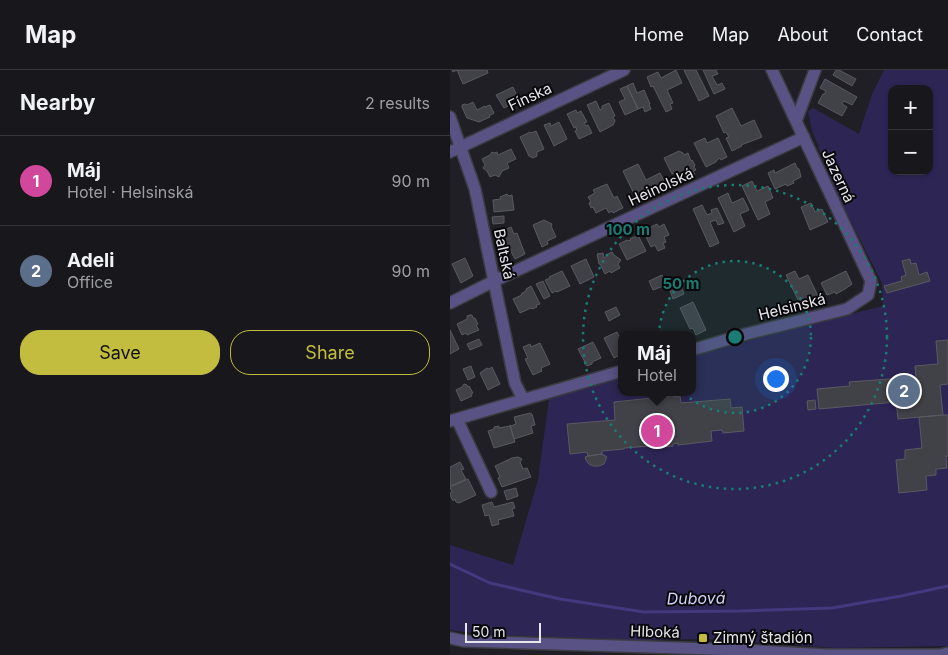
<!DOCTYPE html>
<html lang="en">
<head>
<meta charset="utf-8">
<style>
  :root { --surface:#17171c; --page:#242429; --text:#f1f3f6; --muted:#9e9fa3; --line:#36363b; --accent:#c2bd3f }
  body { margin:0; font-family:Inter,sans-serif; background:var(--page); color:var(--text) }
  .controls { position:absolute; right:15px; top:15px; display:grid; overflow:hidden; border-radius:10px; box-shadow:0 1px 4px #0004 }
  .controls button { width:45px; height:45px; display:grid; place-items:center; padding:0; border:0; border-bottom:1px solid var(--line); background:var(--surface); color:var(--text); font:25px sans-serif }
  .scale { position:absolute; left:15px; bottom:12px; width:76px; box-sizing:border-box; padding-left:5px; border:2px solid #e6e6eb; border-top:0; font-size:14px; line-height:18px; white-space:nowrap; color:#e6e6eb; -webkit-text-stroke:4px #09090c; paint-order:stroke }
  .you { position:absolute; left:325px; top:308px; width:18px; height:18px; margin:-12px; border:4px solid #fff; border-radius:50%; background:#1a73e8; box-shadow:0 0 0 8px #1a73e833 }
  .badge { display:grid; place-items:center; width:32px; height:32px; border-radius:50%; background:var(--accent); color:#fff; font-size:16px; font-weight:700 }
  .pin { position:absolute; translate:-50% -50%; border:2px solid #fff; box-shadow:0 1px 5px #0006 }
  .popup { position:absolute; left:168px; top:261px; width:78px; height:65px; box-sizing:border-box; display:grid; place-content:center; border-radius:10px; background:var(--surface); filter:drop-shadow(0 1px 4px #0005); font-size:16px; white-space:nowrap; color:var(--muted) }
  .popup b { font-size:19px; color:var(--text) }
  .popup::after { content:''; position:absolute; left:50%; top:100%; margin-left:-10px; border:10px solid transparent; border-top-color:var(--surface) }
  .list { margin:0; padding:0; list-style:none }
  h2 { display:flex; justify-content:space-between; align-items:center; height:65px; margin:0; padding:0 20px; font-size:21px }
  h2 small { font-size:16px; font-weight:400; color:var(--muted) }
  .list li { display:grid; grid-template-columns:32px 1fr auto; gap:15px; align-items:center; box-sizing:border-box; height:90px; padding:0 20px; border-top:1px solid var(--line) }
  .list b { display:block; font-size:19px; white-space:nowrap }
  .list p { margin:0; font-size:16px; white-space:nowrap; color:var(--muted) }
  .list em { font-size:16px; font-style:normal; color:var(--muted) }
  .actions { display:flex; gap:10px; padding:15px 20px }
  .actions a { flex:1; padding:11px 0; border:1px solid var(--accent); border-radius:20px; text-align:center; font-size:18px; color:var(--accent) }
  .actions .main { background:var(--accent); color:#111 }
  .map { position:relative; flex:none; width:498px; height:585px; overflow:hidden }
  header { display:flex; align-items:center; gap:30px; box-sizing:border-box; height:70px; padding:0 25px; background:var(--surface); border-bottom:1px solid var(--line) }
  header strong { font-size:24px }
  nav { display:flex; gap:28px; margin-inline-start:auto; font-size:18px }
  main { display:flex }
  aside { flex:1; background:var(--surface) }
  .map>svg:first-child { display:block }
  .green { fill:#2d2655; fill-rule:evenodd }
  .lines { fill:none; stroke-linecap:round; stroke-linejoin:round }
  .stream { stroke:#44387e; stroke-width:3 }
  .building { fill:#414148; stroke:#5a5962 }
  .minor-casing { stroke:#3b3b41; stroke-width:14 }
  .minor { stroke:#585384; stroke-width:11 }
  .ring { fill:none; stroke:#1a7c74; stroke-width:2.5; stroke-dasharray:2.5 5 }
  .poi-dot { fill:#c2bd3f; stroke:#09090c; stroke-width:2 }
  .labels { text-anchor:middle; stroke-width:4; stroke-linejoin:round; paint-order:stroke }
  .street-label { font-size:15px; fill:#e6e6eb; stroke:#09090c }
  .poi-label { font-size:15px; fill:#e6e6eb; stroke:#09090c; text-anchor:start }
  .water-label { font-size:16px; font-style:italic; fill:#d3d1fb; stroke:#09090c }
  .centre { fill:#1a7c74; stroke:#09090c; stroke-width:2.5 }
  .ring-label { font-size:15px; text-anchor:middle; font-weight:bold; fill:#1a7c74; stroke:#09090c; stroke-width:4; stroke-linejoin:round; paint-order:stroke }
</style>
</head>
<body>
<header>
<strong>Map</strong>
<nav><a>Home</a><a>Map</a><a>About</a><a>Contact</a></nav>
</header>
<main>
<aside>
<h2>Nearby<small>2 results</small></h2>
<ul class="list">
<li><span class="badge" style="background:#d1479c">1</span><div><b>Máj</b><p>Hotel · Helsinská</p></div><em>90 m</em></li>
<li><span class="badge" style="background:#5c6f8a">2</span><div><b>Adeli</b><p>Office</p></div><em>90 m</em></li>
</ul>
<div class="actions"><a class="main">Save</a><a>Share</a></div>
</aside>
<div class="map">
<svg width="498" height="585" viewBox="0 0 498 585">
  <rect width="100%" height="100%" fill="#1f1f25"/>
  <path class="green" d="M434,0h64v576l-111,2 -131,-9 -77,1 -150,-6 -29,-4v-85l63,20 25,-85 11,-81 73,-22v15h70v-35l94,-27 97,-24 -1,-23 -48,-95 -22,-58 -4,-19 5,-3 46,26 13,-40zM442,19h37v82h-37z"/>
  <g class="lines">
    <path class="stream" d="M0,494l40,19 70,16 84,13 96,-1 92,-3 69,-12 47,-10"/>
  </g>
  <path class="building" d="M2,0h35l1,3 -25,11 -6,-14 -4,2z
    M226,0l6,13 -15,7 6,13 -3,1 2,5 -6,3 -13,-26 -2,1 -4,-10 11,-5 3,6z
    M234,0h12l13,26 -10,5z
    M253,0h13l2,4 -6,2 5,9 5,-2 3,6 -11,5z
    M386,0h3l17,9 -4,7 -19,-11z
    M375,9l32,18 -5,8 -8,-4 -2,3 5,3 -5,9 -24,-13 5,-9h1l2,-3 -6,-3z
    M183,13l4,10 7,-3 6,14h-1l2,5 -6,3 -2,-5 -5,2 -11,-23z
    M177,16l11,23 -13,6 -6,-13 6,-3 -5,-10z
    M63,17l7,16 -5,2 -1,-2 -10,5 -8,-13z
    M146,31l4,9 2,-1v-3l7,-3 6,13 -2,1 2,4 -2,4 -13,7 -13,-27z
    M23,32l4,8 8,-4v1l5,-2 4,8 -5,3 1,1 -11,5 -12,-4 -5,-11v-2l3,-1 2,1z
    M282,38l9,18 13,-6 8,17 -21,8 1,1 -10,5 -6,-13 3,-1 -3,-5 -2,1 -8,-17z
    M126,40l1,3 4,-2 6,11 -3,1 2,3 2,-1 4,8 -13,6 -4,-8 2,-1 -1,-3 -2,1 -7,-14z
    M109,52l8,17 -13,7 -10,-21 6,-2 1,3z
    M86,61l8,18 -7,3v4l-4,2 -4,-2 -9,-19 10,-5 1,1z
    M255,68l2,5 11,-5 9,19 -6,3 -1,-2 -4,3v1l-10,5 -12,-24z
    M61,79l5,10 -9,4 2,5 -7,3 -3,6 -4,-2 -5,2 -3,-6 -4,-3 2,-3 -3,-6 8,-4 2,-3 2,1 3,-1 1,3z
    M229,81l4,2 1,2 4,-2 3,8 1,-1 3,5 -1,2 2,3 -3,1 2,4 -11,4 -1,-3 -3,1 -3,-5 -5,2 -8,-16z
    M345,93l2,5 2,1 2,8 -8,4 1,2 -7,3 -1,-2 -11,5 -7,-16 6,-3 1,3z
    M188,94l8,16 14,-7 6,11 -9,4 2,3 -9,4 -1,-1 -12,6 -14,-29z
    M302,111l5,10 11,-5 5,12 -8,4 5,12 -12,6 -16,-34z
    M157,114l7,14 3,-2 6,12 -10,5 -1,-2 -3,2 -3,-5 -10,5 -3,-6 -2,1 -2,-5 2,-1 -3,-5 7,-4 -2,-3z
    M278,123l4,10 11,-5 6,12 -9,4 5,12 -11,6 -16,-34z
    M57,124l2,2 3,-1 2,15 -20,2 -1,-12 8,-1 -1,-2z
    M361,133l4,9 7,-3 6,13 -18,8 -9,-23z
    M252,135l5,10 5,-2 -1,-3 6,-2 7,15 -6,2 -2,-5 -6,2 9,21 -9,4 -17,-38z
    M54,146v7l-11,1 -1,-7z
    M94,150l8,4 -1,2 5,11 -9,4 1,3 -6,3 -9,-22z
    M207,154l2,3 5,-3 5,11 -5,2 2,5 -3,1 2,5 -7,3 -3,-6 -4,2 -7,-14 5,-2 -2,-2z
    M61,157l3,7 3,-1 8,21 -10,5 -5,-9 -4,2 -5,-12 2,-1 -3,-7z
    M188,165l8,16 -19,9 -8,-16 8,-4 1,1 3,-1 -1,-1z
    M162,182l2,3 7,5 -3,4 2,4 -9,5 -1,-2 -5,3 -5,-10h-1l-2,-10 6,-1 1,5 3,-2 -1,-1z
    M15,188l8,18 -12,7 -9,-19z
    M136,189l8,18 -14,7 -9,-18z
    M460,189l1,5 5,-1 3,12 8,-3 3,9 -43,12 -3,-7 18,-5 -1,-4 5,-2 -4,-14z
    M112,201l8,15 -13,6 -1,-1 -4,2 -7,-13 5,-2 -1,-1z
    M345,201l4,8 9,-4 10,21 -18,8 -14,-29z
    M396,201l6,13 -7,5 -9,5 -1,-2 -8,3 -6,-12z
    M212,205l4,10 -13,5 -4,-9z
    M93,211l7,15 -6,3 -8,-15z
    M81,216l9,18 -4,1 1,2 -5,2 -1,-1 -11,5 -7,-14 9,-4 -1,-1 5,-3v-2z
    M231,216l3,8 -11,5 -3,-8z
    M243,232l13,28 -10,5 -3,-7 -3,1 -10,-21z
    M166,237l4,8 -11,6 -4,-9z
    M20,245h2l1,3h2l3,6 -2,1 3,5 -12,5 -1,-2 -4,2 -5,-11 10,-5v-3z
    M0,260l9,19 -9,5z
    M167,262l4,8 1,-1v18l-3,1 -1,-2 -4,2 -10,-20z
    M29,269l3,6 -12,5 -3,-6z
    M498,270v44l-8,1 3,30 -45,4 -2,-17 -77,7 -2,-20 33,-3 -1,-4 67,-5 -1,-11 23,-2 -2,-23z
    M143,272l8,16 -9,4v2l-5,2 -9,-17z
    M90,273l10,21 -9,4 1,3 -9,4 -8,-16 3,-1 -5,-11 7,-3 1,3z
    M21,296l4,11 -7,3 -5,-11z
    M42,297l8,17 -12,6 -8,-17 7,-5 2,1z
    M14,314l3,1 1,2 1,-1 4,7 -2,1 1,2 -11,5 -5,-11 6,-3z
    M224,323v4l6,-1 1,7 49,-4 1,9 11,-1 2,24 -21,2 -1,-3 -11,1 1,10 -34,4v-2l-5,1v2l-11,1v-2l-38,3v1l-22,2v3l-14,2 -1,-4 -17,2 -3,-30 48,-4 -1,-18 38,-4v-3z
    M365,330l1,9 -8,1 -1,-9z
    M80,343l2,1 3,11 -4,1 2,7 -19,6 -4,-14 1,1 5,-2 -2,-7z
    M493,345h5v41h-2l1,12 -11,1v6l-10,1 1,14 -28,3 -3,-33 9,-1v-9l17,-2 -3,-31z
    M49,356v2l11,-2 5,16 -21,6 -6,-17 6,-2v-2z
    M152,384l5,3 -1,2 -2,5 -5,2h-6l-4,-2 -3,-4 -1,-3 3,-1z
    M68,387l4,2 -2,3 3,7 4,-1 4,9 -29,10 -4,-9 2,-1 -5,-11 17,-8z
    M10,392l4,7 -3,1 5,9 -15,7 -1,-2v-17z
    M18,409l8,16 -17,8 -3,-1 -1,-3 -2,2 -3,-6v-2l2,-1 -2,-5z
    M66,418l2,8 -11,4 -3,-9z
    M42,432l2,5 19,-5 2,6 -3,1 2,7 -16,4 1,4 -7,2 -3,-11 -4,1 -3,-11z"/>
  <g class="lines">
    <defs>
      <path id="minor" d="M0,47l25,72 40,194 8,16
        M346,51l19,-51
        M0,82l174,-82
        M0,233l44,-22 310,-144
        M242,280l54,-16 101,-25 21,-14 3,-14 -99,-211
        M7,349l34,73
        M0,351l172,-50
        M0,568l14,3 278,9 85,5h113l8,-2"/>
    </defs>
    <use href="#minor" class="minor-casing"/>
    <use href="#minor" class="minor"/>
  </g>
  <circle cx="285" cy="267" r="76" fill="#1a7c74" fill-opacity=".12"/>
  <g class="ring">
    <circle cx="285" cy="267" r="76"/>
    <circle cx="285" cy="267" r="152"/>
  </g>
  <rect class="poi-dot" x="248" y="563" width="10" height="10" rx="2.5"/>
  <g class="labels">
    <g class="street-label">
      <text transform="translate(80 27) rotate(-25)" y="5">Fínska</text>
      <text transform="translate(388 106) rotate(65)" y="5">Jazerná</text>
      <text transform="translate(211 117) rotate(-25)" y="5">Heinolská</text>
      <text transform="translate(54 184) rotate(78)" y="5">Baltská</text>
      <text transform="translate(342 237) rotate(-14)" y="5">Helsinská</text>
      <text transform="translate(205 562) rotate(2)" y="5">Hlboká</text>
    </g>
    <g class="poi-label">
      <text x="263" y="573">Zimný štadión</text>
    </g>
    <g class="water-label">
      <text transform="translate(246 528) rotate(-1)" y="6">Dubová</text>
    </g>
  </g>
  <circle cx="285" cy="267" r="8" class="centre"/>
  <g class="ring-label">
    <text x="178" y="165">100 m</text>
    <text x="231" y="219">50 m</text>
  </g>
</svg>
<div class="controls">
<button>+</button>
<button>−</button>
</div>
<div class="scale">50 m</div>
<div class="you"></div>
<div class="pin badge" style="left:207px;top:361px;background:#d1479c">1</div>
<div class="popup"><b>Máj</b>Hotel</div>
<div class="pin badge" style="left:454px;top:321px;background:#5c6f8a">2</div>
</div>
</main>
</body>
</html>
